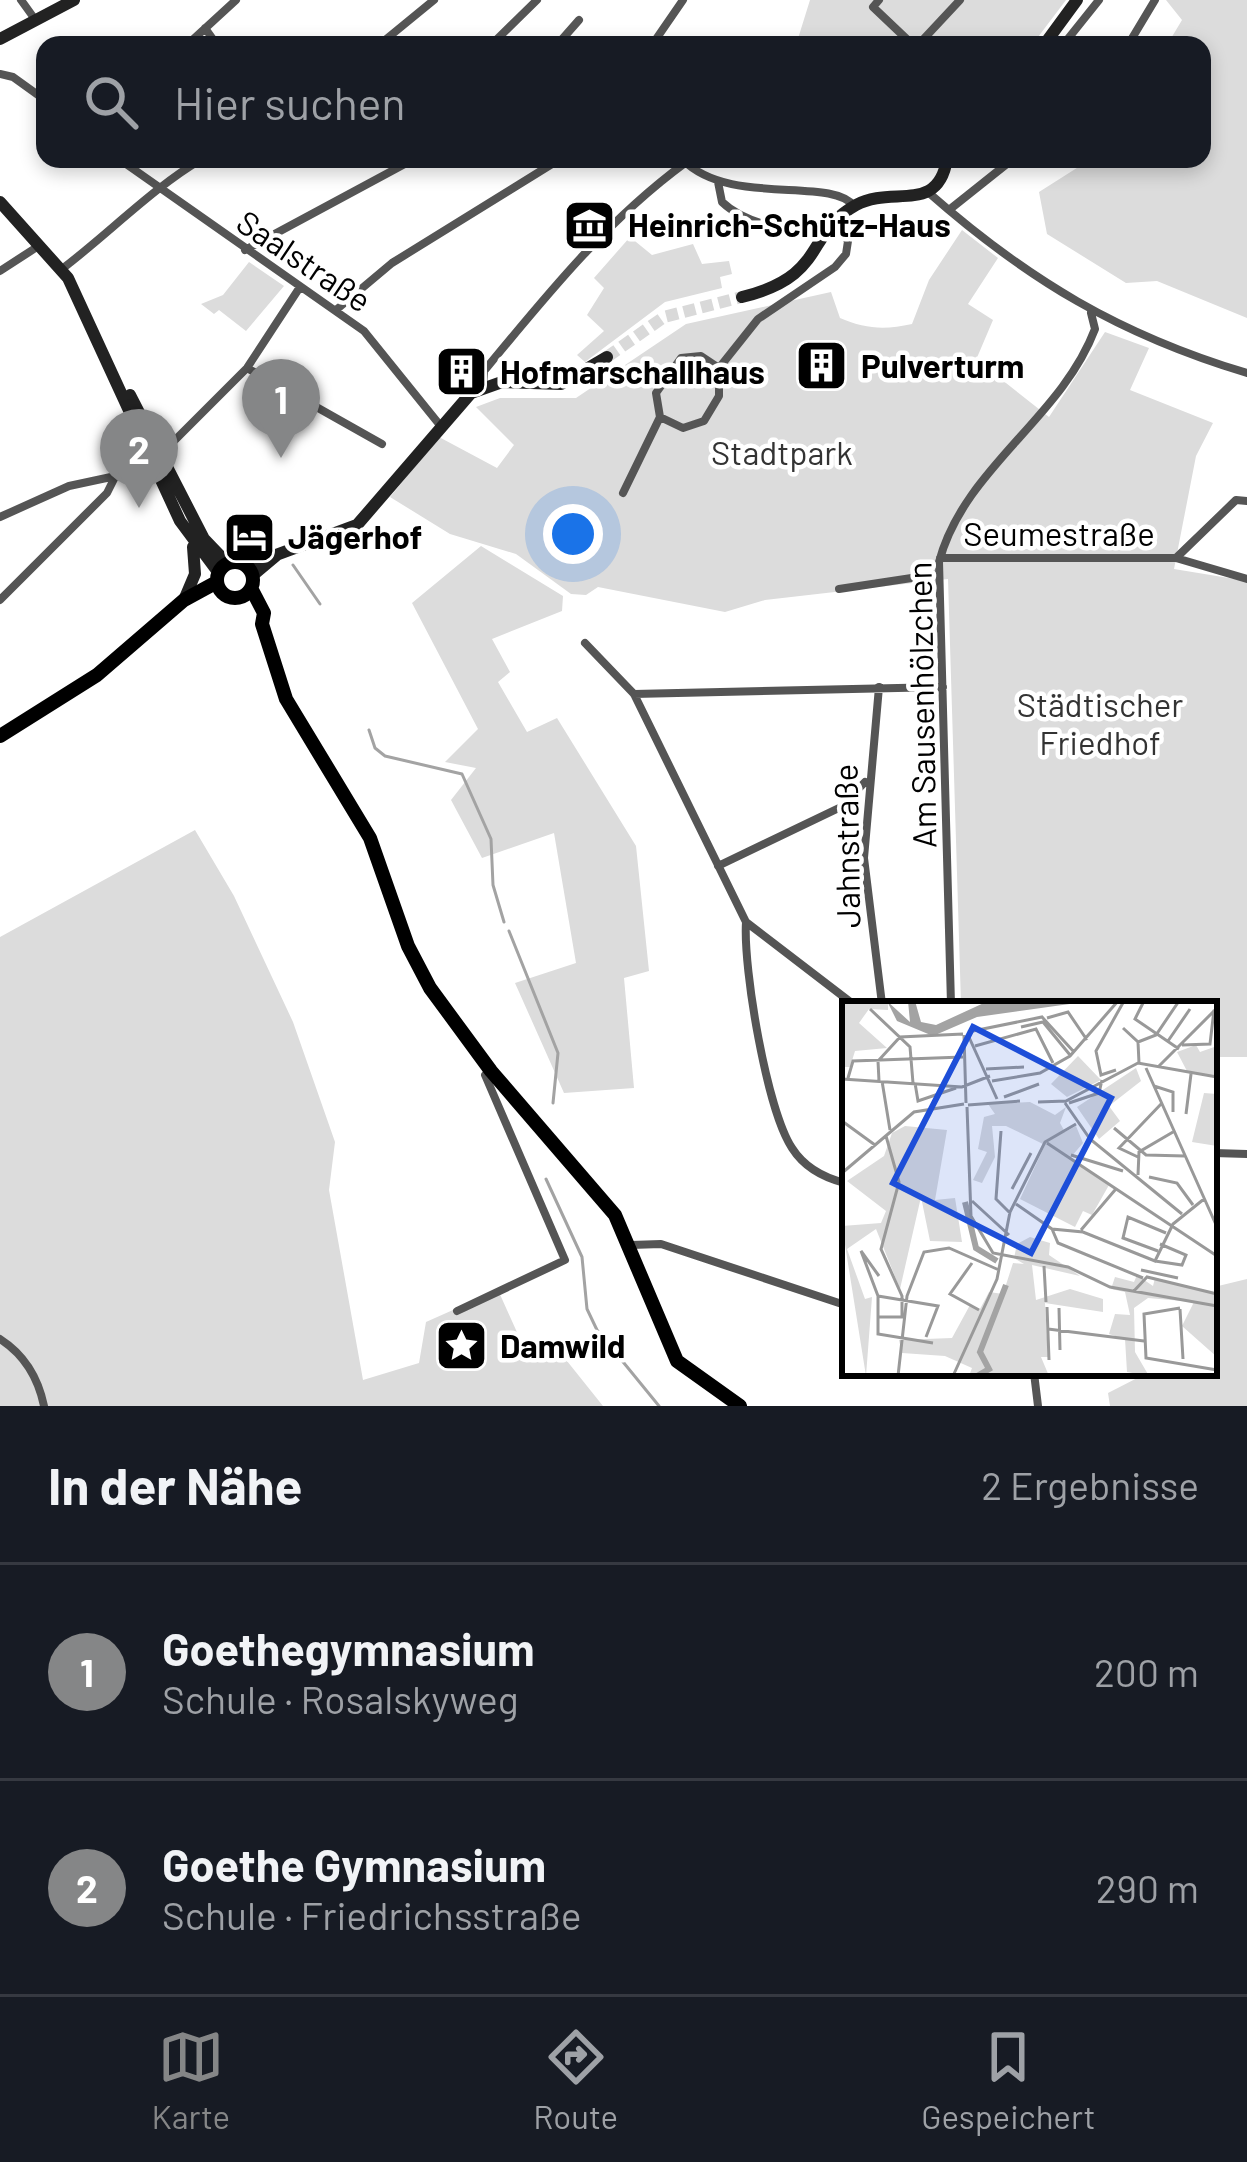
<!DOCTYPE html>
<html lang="de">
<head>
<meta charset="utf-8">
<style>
  :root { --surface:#171b24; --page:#242831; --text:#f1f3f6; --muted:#9ea1a6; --line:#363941; --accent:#858687 }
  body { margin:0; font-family:Barlow,sans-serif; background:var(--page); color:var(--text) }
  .you { position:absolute; left:573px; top:534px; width:42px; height:42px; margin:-30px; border:9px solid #fff; border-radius:50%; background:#1a73e8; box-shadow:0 0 0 18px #1a73e833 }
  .badge { display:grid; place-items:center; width:78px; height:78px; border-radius:50%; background:var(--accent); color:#fff; font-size:39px; font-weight:700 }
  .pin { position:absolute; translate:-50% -99px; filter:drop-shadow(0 3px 6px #0008) }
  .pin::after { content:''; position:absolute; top:63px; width:42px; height:36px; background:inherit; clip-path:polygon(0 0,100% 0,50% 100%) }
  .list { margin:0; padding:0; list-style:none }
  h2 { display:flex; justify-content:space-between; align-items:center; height:156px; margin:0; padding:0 48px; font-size:51px }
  h2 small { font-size:39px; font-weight:400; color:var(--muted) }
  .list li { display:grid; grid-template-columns:78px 1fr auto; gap:36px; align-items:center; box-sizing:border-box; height:216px; padding:0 48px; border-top:3px solid var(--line) }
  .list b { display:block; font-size:45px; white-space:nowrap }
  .list p { margin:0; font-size:39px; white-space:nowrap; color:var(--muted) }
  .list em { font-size:39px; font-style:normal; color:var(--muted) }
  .icon { flex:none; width:66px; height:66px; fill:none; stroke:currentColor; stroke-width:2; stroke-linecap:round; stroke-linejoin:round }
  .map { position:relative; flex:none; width:1247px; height:1406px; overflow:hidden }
  .search { position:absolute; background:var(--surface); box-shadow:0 6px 18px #0003; left:36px; right:36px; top:36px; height:132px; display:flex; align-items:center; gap:30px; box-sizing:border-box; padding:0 42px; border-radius:24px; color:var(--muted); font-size:45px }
  .sheet { height:588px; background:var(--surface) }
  nav { display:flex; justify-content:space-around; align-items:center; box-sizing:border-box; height:168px; border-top:3px solid var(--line); background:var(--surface); font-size:33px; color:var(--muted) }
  nav a { display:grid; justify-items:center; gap:6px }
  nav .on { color:var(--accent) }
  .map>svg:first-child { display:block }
  .green { fill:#dcdcdc }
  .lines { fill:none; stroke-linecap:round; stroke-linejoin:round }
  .stream { stroke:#a3a3a3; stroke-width:3 }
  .secondary-tunnel { stroke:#d9d9d9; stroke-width:12; stroke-dasharray:12 6; stroke-linecap:butt }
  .street { stroke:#555; stroke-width:8 }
  .secondary { stroke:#222; stroke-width:12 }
  .primary { stroke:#000; stroke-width:14 }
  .labels { text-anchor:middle; stroke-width:9; stroke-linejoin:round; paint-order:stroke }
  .poi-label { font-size:33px; font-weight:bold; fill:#000; stroke:#fff; text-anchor:start }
  .street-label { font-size:33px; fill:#000; stroke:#fff }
  .park-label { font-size:33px; fill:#333; stroke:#fff }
  .inset-river { fill:none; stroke:#a3a3a3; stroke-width:6 }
  .inset-road { fill:none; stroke:#999; stroke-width:3 }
  .view { fill:#1d4ed8; fill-opacity:0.15; stroke:#1d4ed8; stroke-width:6 }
  .inset-edge { fill:none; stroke:#000; stroke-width:6 }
</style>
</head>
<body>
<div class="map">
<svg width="1247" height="1406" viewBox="0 0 1247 1406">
  <rect width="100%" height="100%" fill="#fff"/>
  <path class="green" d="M810,0h256l-34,45h-236z
    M1166,0h81v318l-90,-37 -31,2 -79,-49 -8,-42 52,-33h111v-114h-35l15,-25z
    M962,230l36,28 -30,46 25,16 -20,47 33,16 43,34 56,-85 44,16 -19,42 83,33 -17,33 -22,113 73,12v476h-33v-53h-253l-13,-425 -183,21 -40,12 -127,-25 -12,8 -15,-1 -55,-40 -66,-20 -60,-37 49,-60 58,31 17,-23 -38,-38 24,-9h76l110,-74 145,-32 9,26c25,11 45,12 72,6l17,-44z
    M630,237l22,18 41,-11 9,20 27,-3 3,13 -12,3 2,11 -57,14 -80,60 -8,-7 27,-24 -17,-16 17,-27 -10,-10z
    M249,262l35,24 -38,45 -27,-21 -5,4 -13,-10 22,-9z
    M481,546l82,50 -1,15 -70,28 18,33 -12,10 29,50 30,-14 79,128 13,125 -25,7 10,110 -70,5 -49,-110 61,-20 -22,-130 -72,25 -31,-58 25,-32 -31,-6 33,-33 -66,-126z
    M195,830l39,66 59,126 42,120 -6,48 34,190 56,-17 7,-41 72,-32 27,60 26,-9 52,65h-603v-469z
    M1247,1279v127h-137l-2,-13 39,-20h67v-86z"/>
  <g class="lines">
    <path class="stream" d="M293,565l27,39
      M369,730l6,18 10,8 77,18 29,65 2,46 11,37
      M509,931l49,122 -5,50
      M546,1179l36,78 5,52 10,21 62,76"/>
    <path class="secondary-tunnel" d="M607,357l57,-40 78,-20"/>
    <path class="street" d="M21,0l13,18
      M879,0l-6,7 40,38
      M205,28l12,17
      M187,45l49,-45
      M379,45l55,-45
      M491,45l46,-45
      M557,45l22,-25
      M652,45l31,-45
      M918,45l42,-45
      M1063,45l36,-45
      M1128,45l27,-45
      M0,74l13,3 32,23
      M119,159l245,172 75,93
      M683,160c47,47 148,16 171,46
      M718,182l4,20c21,20 69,34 95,22
      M929,193c99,87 191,142 318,180
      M949,210l64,-51
      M245,250l169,-91
      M62,269c46,-35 93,-83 140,-110
      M0,271l40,-26
      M336,310l56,-47 168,-104
      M247,368l135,76
      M719,368v28l-15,25 -21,7 -23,-11 -4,-24 25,-35 20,-2 18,12 39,-49 77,-52 11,-13 2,-13 -12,-19
      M483,387l1,-16c62,-75 122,-150 201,-208
      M623,493l37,-76
      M0,517l69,-31 70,-15 14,-9 94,-94 53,-81
      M940,558h236l71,21
      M1176,558l60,-58 11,1
      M839,589l99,-15
      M0,600l107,-107 9,-18
      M585,643l49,51 112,228c-3,47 21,188 46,226 12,19 33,30 53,35
      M879,687l-15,171 18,146
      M634,694l309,-7
      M718,866l123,-59 24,-25
      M746,922l107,82
      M951,1004l-12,-442c25,-94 122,-143 156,-233l-4,-16
      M1214,1153l33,1
      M631,1245l30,-1 184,61
      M457,1311l108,-51 -80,-185 4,-3
      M0,1339c25,16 38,38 44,67
      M1034,1373l4,33"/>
    <path class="secondary" d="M0,39l74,-39
      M1044,45l33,-45
      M0,202l68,76 112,243 38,51
      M742,297c86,-21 62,-63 114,-92 36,-20 82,10 91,-46
      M130,395l74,144 23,24
      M246,566l111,-41 114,-132 31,-11 59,2 46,-27
      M252,576l25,-21
      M184,600l11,-26 -2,-27"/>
    <path class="primary" d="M217 580a18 18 0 1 1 36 0a18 18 0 1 1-36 0Z
      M251,588l13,25 -2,11 24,75 84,139 38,108 22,42 61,83 124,144 62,146 63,45
      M0,736l97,-61 87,-75 33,-18"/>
  </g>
  <defs>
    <symbol id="museum-square" viewBox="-11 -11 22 22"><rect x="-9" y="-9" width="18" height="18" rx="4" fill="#000" stroke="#fff"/><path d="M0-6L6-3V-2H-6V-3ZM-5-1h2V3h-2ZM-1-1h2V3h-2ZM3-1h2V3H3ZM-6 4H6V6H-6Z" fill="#fff"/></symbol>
    <symbol id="building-square" viewBox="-11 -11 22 22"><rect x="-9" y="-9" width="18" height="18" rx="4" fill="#000" stroke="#fff"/><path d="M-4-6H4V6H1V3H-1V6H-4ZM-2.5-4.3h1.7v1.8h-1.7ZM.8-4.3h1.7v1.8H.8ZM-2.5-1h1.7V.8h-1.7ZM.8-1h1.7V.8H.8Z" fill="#fff"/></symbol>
    <symbol id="hotel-square" viewBox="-11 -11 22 22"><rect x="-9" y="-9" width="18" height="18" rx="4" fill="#000" stroke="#fff"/><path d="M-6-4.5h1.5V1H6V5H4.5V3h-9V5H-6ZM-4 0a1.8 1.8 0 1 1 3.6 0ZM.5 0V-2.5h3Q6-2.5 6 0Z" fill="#fff"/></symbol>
    <symbol id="sight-square" viewBox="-11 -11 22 22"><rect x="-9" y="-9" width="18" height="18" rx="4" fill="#000" stroke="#fff"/><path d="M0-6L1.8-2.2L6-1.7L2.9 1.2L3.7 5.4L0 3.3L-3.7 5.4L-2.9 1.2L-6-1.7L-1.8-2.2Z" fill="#fff"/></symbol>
  </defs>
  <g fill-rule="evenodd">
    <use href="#museum-square" x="560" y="196" width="59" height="59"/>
    <use href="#building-square" x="792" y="336" width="59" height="59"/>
    <use href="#building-square" x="432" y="342" width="59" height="59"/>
    <use href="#hotel-square" x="220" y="508" width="59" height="59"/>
    <use href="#sight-square" x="432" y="1316" width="59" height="59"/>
  </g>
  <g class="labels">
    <g class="poi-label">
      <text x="628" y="237">Heinrich-Schütz-Haus</text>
      <text x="861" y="378">Pulverturm</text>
      <text x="500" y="384">Hofmarschallhaus</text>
      <text x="288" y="549">Jägerhof</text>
      <text x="500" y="1358">Damwild</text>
    </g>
    <g class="street-label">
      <text transform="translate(304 261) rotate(34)" y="12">Saalstraße</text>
      <text x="1059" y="546">Seumestraße</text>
      <text transform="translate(922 705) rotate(-91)" y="12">Am Sausenhölzchen</text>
      <text transform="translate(847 846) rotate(-91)" y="12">Jahnstraße</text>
    </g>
    <g class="park-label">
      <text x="782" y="465">Stadtpark</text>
      <text x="1100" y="717">Städtischer<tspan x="1100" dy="38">Friedhof</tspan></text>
    </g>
  </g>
  <g transform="translate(842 1001)">
    <rect width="375" height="375" fill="#fff"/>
    <path d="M0,0l46,1v8l-19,-1 -10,14 28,25 -32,3 -5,16h-8v-63h40zM354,44l4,7 17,-6v30l-29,-3 -11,-21zM236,55l23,24 -34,17 -16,-13zM294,67l5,13 -32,25 11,15 -21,18 -22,-32zM362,92l13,1v52l-25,-4zM188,101l25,13 11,-8 -6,16 5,9 11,-6 7,17 -12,14 38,28 -17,30 -9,-4 -8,16 -55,-28 25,-54 -39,-19h-14l3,31 -13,26 -9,-3 14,-28 -9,-3 6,-32 11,-3 -7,-10zM63,125l42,4 -12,70 20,-2 7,44 -32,-1 -9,-44 -21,92 -24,-60 -29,20 18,50 7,-2 -6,79 -24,-150 39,-3 5,-12 -39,-30 37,-25 8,-23zM188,236l20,6 -1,12 31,21 -48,-11 4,35 34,-11 33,10v13l-58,-9 3,54h-7l8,19h-80l3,-8 -27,-12 -43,-3 -3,-13 53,-2 18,-33 10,4 9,-17 14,2 10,-31 11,1 -10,-6 3,-14zM295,274l16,11 2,-8 62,15v64l-35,-31 12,-24 -46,-4 -14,10 1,44 14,24 -22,-4 -2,-33 -16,-5 6,-20 15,1 -5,-23 -14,-3 4,-12 19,5z" fill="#dcdcdc"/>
    <path d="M45,0l23,21 -2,-21h7l6,21 15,3 50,-23 105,-1 -114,16 -44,19 -36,-15z" fill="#a3a3a3"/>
    <path class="inset-river" d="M123,201l11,46 21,13M135,375l12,-7 -9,-17 26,-67"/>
    <path class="inset-road" d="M302,0l-9,18 44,30M28,8l40,38 3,36M205,17l21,-6 19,28M179,26l22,-5 27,33M281,27l15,14 1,21M126,31l74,-15 32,35M122,34l2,68M126,34l29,64M326,40l22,-32M296,41l18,-7 23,-34M340,44l28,-1 4,-34M133,45l61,-17 17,34M316,66l59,-59M304,67l71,159M144,68l38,-2M274,69l-15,5 -5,-24 28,-50M6,77l5,-17 110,-4M0,78l120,8 28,-11M37,80l-1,-20 22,-24 63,-3M40,80l8,49M150,80l48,-8 30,-17 48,-55M73,82l3,18 38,-13M312,85l19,6v20M162,96l35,-13M196,101l28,-1 72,-38 79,14M223,102l25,36 92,75M227,102l30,-10 3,-13M126,104l52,-4M125,106l4,109 22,37 75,14 42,20 107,19M344,113l5,-40M0,120l33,24M272,127l32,27 39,1M159,130l-5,68 14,14M205,142l170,113M229,154l52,16M296,156l-19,-9 43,-45M0,172l72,-61 50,-8M296,174l1,-23 34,-20M307,176l28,6 16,22M170,188l19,-36M130,200l37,34M174,203l36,25 31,3 72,29 18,-37 31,-25M210,228l6,14 85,35M239,229l34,-40M316,250l-35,-13 5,-21 38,16M313,260l27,4 4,-10 -26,-11M130,262l-22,31 29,16M202,265l2,36M299,269l37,8M37,275l-18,-25 17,45v38l55,9M291,291l14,-15 70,17M36,295l60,10 -12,31M205,306l2,53M217,307l1,42M338,307l-36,6 2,44 71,12M338,308l3,50M36,316h24v-21l-21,-47 18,-67 -13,-46M206,328l96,12M56,375l9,-80 17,-44 25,-4 50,22M111,375l44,-97 13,-67 35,-70 31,-18"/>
    <path class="view" d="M131,26l138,71 -80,155 -138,-70z"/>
    <rect width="375" height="375" class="inset-edge"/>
  </g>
</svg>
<div class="you"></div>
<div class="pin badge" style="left:281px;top:458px">1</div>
<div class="pin badge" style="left:139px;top:508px">2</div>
<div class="search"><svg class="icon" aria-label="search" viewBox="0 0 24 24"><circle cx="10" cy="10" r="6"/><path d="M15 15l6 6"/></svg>Hier suchen</div>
</div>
<section class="sheet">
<h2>In der Nähe<small>2 Ergebnisse</small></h2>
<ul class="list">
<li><span class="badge">1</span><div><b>Goethegymnasium</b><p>Schule · Rosalskyweg</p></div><em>200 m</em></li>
<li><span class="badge">2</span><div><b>Goethe Gymnasium</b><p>Schule · Friedrichsstraße</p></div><em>290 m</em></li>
</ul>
</section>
<nav>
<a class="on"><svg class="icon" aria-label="map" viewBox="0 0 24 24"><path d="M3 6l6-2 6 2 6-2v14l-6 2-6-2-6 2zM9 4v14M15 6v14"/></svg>Karte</a>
<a><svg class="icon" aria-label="directions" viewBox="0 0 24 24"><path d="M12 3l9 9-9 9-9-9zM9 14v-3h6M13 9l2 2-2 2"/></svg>Route</a>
<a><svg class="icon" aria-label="saved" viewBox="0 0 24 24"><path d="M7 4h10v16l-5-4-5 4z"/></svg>Gespeichert</a>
</nav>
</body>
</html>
